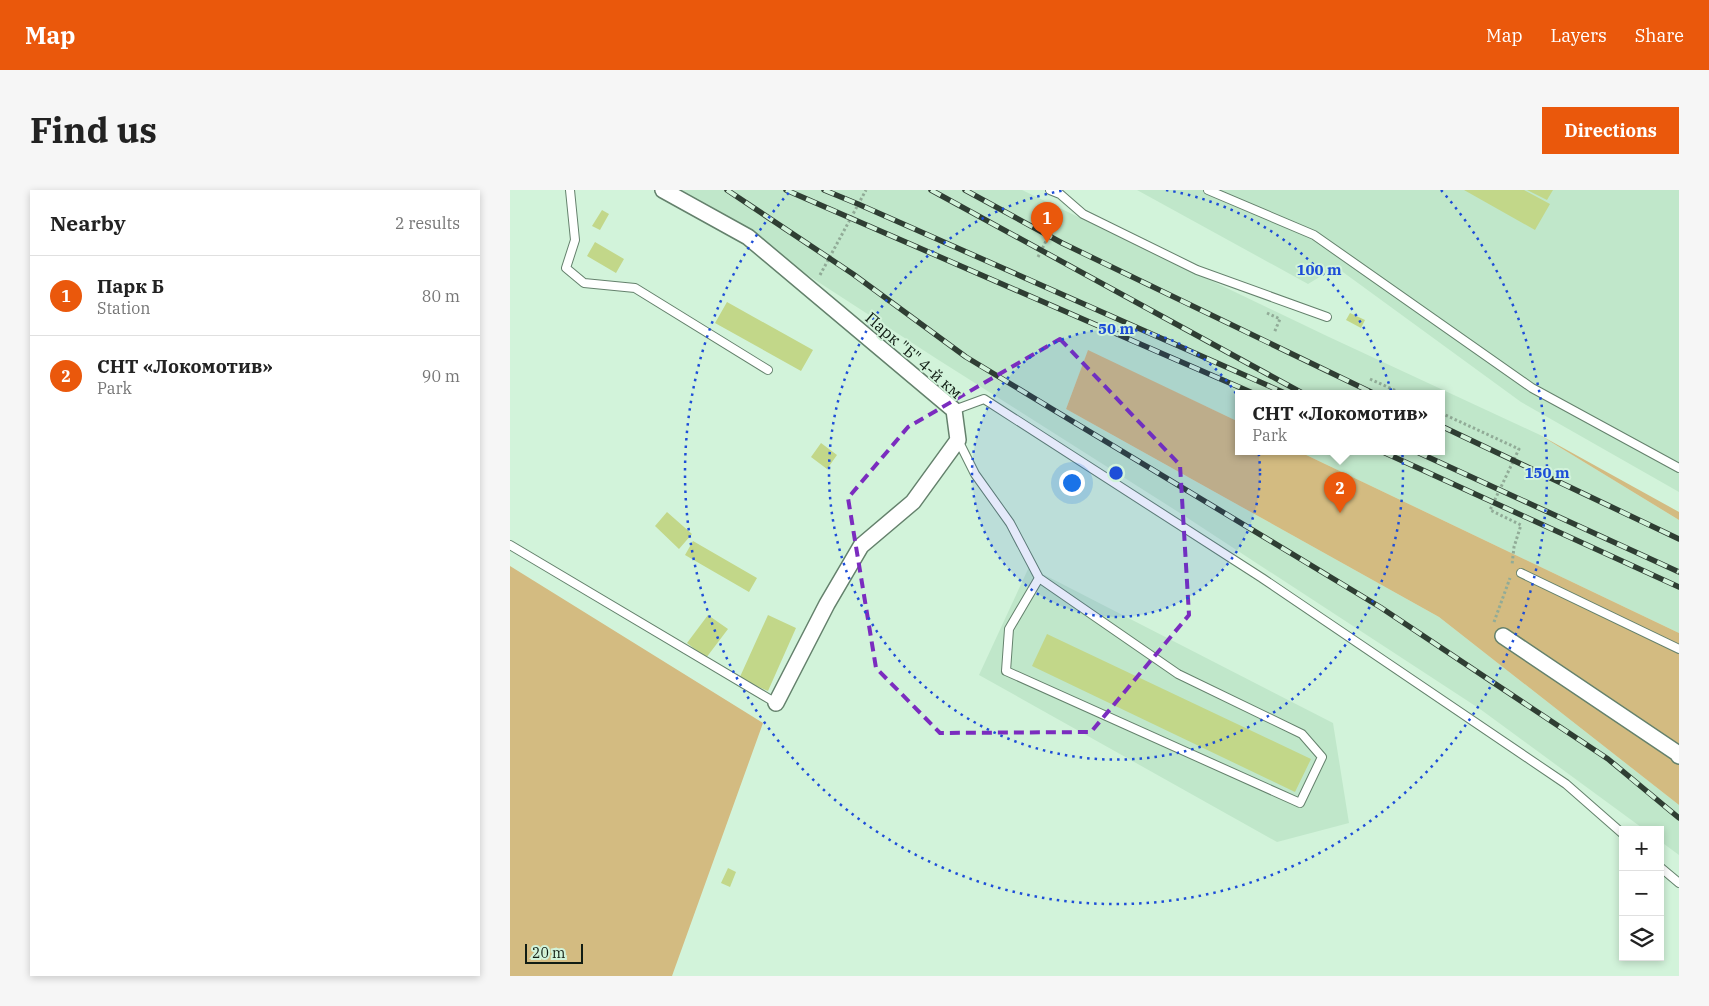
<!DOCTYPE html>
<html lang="en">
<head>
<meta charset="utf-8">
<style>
  :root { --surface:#fff; --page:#f6f6f6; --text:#222; --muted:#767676; --line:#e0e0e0; --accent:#ea580c }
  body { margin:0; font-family:"IBM Plex Serif",serif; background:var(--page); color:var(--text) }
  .controls { position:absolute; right:15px; bottom:15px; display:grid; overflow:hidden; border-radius:0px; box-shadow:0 2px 8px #0003 }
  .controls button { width:45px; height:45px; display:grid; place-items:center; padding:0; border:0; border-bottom:1px solid var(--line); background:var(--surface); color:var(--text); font:25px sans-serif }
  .scale { position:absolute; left:15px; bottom:12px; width:58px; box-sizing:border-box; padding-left:5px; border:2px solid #111d14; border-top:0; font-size:14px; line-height:18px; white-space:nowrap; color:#111d14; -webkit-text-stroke:4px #d2f3da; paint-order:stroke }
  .you { position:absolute; left:561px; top:292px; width:18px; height:18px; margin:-12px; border:4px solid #fff; border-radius:50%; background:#1a73e8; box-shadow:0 0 0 8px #1a73e833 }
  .badge { display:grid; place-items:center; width:32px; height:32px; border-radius:50%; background:var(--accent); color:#fff; font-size:16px; font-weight:700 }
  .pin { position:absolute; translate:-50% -41px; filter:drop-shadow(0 1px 2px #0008) }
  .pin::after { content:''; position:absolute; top:26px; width:18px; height:15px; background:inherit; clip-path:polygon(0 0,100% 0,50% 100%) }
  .popup { position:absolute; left:725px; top:200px; width:210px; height:65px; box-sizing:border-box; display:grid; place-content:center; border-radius:0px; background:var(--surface); filter:drop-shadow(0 1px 4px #0005); font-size:16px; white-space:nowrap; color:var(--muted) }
  .popup b { font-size:19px; color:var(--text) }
  .popup::after { content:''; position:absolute; left:50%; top:100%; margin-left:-10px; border:10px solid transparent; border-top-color:var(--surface) }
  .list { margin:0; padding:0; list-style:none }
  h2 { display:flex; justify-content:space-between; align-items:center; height:65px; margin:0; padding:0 20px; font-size:21px }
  h2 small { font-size:16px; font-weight:400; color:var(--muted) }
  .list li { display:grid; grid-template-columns:32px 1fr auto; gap:15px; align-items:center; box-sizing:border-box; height:80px; padding:0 20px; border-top:1px solid var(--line) }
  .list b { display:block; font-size:19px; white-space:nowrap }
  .list p { margin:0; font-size:16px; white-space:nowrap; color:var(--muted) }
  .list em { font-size:16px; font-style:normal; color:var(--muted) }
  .icon { flex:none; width:28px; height:28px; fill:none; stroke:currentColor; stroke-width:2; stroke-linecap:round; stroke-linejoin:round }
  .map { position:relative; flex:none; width:1169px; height:786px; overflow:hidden; border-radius:0px }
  header { display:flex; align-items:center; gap:30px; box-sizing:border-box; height:70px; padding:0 25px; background:var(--accent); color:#fff }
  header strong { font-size:24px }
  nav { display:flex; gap:28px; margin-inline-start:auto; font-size:18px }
  .intro { display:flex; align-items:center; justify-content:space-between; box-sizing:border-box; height:120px; padding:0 30px }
  h1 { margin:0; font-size:35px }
  .button { padding:12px 22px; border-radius:0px; background:var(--accent); color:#fff; font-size:18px; font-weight:700 }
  main { display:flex; gap:30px; padding:0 30px }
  aside { flex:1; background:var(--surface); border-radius:0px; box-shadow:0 2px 8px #0003 }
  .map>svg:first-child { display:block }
  .built { fill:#c0e7ca }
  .green { fill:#d3bb81 }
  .building { fill:#c2d789 }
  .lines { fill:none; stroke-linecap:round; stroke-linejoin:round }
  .lane-casing { stroke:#64816c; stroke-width:10 }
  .street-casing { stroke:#64816c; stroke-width:18 }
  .path { stroke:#91ab97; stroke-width:3; stroke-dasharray:2.5 2.5; stroke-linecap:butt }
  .lane { stroke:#fff; stroke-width:8 }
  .street { stroke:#fff; stroke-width:15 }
  .rail-casing { stroke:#2f3e33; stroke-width:5.5 }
  .rail { stroke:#d2f3da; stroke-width:4; stroke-dasharray:11; stroke-linecap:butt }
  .marked { fill:none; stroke:#7b2cbf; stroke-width:4; stroke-dasharray:10 6; stroke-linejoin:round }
  .ring { fill:none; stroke:#1d4ed8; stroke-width:2.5; stroke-dasharray:2.5 5 }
  .labels { text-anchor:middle; stroke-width:4; stroke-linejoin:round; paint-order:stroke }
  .street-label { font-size:16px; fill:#111d14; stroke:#d2f3da }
  .centre { fill:#1d4ed8; stroke:#d2f3da; stroke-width:2.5 }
  .ring-label { font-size:15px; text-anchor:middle; font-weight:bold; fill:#1d4ed8; stroke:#d2f3da; stroke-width:4; stroke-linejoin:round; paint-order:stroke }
</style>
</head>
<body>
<header>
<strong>Map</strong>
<nav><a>Map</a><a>Layers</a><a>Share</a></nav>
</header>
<div class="intro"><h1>Find us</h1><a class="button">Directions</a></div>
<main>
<aside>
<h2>Nearby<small>2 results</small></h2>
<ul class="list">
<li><span class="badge">1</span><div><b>Парк Б</b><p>Station</p></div><em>80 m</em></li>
<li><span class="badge">2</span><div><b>СНТ «Локомотив»</b><p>Park</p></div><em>90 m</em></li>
</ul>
</aside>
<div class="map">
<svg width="1169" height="786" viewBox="0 0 1169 786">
  <rect width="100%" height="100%" fill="#d2f3da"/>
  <path class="built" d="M163,0h349l307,147 209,97 141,86v113l-379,-181h141v-58h-202v28l-151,-71 -22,58 373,208 240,188v50l-19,-14v-11h-15l-165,-121 -297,-194 -246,-156 -236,-153z
    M627,0h542v302l-158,-90 -185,-135 -28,17z
    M519,377l304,156 16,100 -72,19 -298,-167z"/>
  <path class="green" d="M578,160l151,72v30h61l379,181v172l-240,-188 -373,-208z
    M1028,244l141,78v8z
    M0,376l253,157 -91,253h-162z"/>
  <path class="building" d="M954,0h60l26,14 -15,26z
    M1017,0h26l-6,10z
    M92,20l7,4 -9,16 -8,-4z
    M85,52l29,17 -8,14 -29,-17z
    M217,112l86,48 -12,21 -86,-48z
    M840,123l15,7 -4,8 -15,-8z
    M311,253l16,12 -10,14 -16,-12z
    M157,322l25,22 -13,15 -24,-23z
    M183,351l64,37 -8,14 -64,-37z
    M198,425l20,14 -22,29 -19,-15z
    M258,425l28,13 -28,63 -29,-12z
    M537,444l264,125 -16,33 -263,-126z
    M218,678l8,4 -6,15 -9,-4z"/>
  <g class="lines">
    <defs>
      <path id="lane" d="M60,0l5,50 -9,28 18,15 51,5 133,82
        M540,0l10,4 23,20 114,56 130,47
        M698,0l106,45 218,153 147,80
        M444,220l30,-11 278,179 304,206 57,50
        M448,250l17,34 35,49 29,55 139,96 124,60 20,23 -22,46 -294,-132 3,-42 30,-51
        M0,355l266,158
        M1011,383l158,76
        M1150,677l19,16"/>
      <path id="street" d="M153,0l85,47 206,173 4,30 -45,62 -52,44 -34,58 -51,99
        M993,446l174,117 2,3"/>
    </defs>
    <use href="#lane" class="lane-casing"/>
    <use href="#street" class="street-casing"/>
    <path class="path" d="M528,67l15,-30
      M310,85l46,-85
      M757,123l13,6 -6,14
      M860,189l33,15
      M931,223l78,36 -29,61 31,15 -7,22 -2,18
      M984,432l16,-44"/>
    <use href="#lane" class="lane"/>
    <use href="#street" class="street"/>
    <defs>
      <path id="rail" d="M217,0l126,84 113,83 414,250 228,152 71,59
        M276,0l469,204
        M314,0l34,14 429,190
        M421,0l373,204
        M455,0l97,53 313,151
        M931,236l238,113
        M873,262l296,135
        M907,262l262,120"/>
    </defs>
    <use href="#rail" class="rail-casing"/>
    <use href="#rail" class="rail"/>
  </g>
  <path class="marked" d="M550,149l120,126 9,150 -98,117 -151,1 -64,-65 -28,-170 60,-71z"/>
  <circle cx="606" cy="283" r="144" fill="#1d4ed8" fill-opacity=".12"/>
  <g class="ring">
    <circle cx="606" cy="283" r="144"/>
    <path d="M656 0A287 287 0 1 1 556 0"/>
    <path d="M931 0A431 431 0 1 1 281 0"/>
  </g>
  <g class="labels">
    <g class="street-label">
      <text transform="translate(404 165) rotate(41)" y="6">Парк "Б" 4-й км</text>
    </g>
  </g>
  <circle cx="606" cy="283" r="8" class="centre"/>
  <g class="ring-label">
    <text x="809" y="85">100 m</text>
    <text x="606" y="144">50 m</text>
    <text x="1037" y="288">150 m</text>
  </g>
</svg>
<div class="controls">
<button>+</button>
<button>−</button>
<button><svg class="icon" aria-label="layers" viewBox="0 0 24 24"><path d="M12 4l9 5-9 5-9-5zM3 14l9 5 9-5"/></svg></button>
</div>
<div class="scale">20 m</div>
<div class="you"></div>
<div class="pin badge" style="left:537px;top:53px">1</div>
<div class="pin badge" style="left:830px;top:323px">2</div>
<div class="popup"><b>СНТ «Локомотив»</b>Park</div>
</div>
</main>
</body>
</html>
